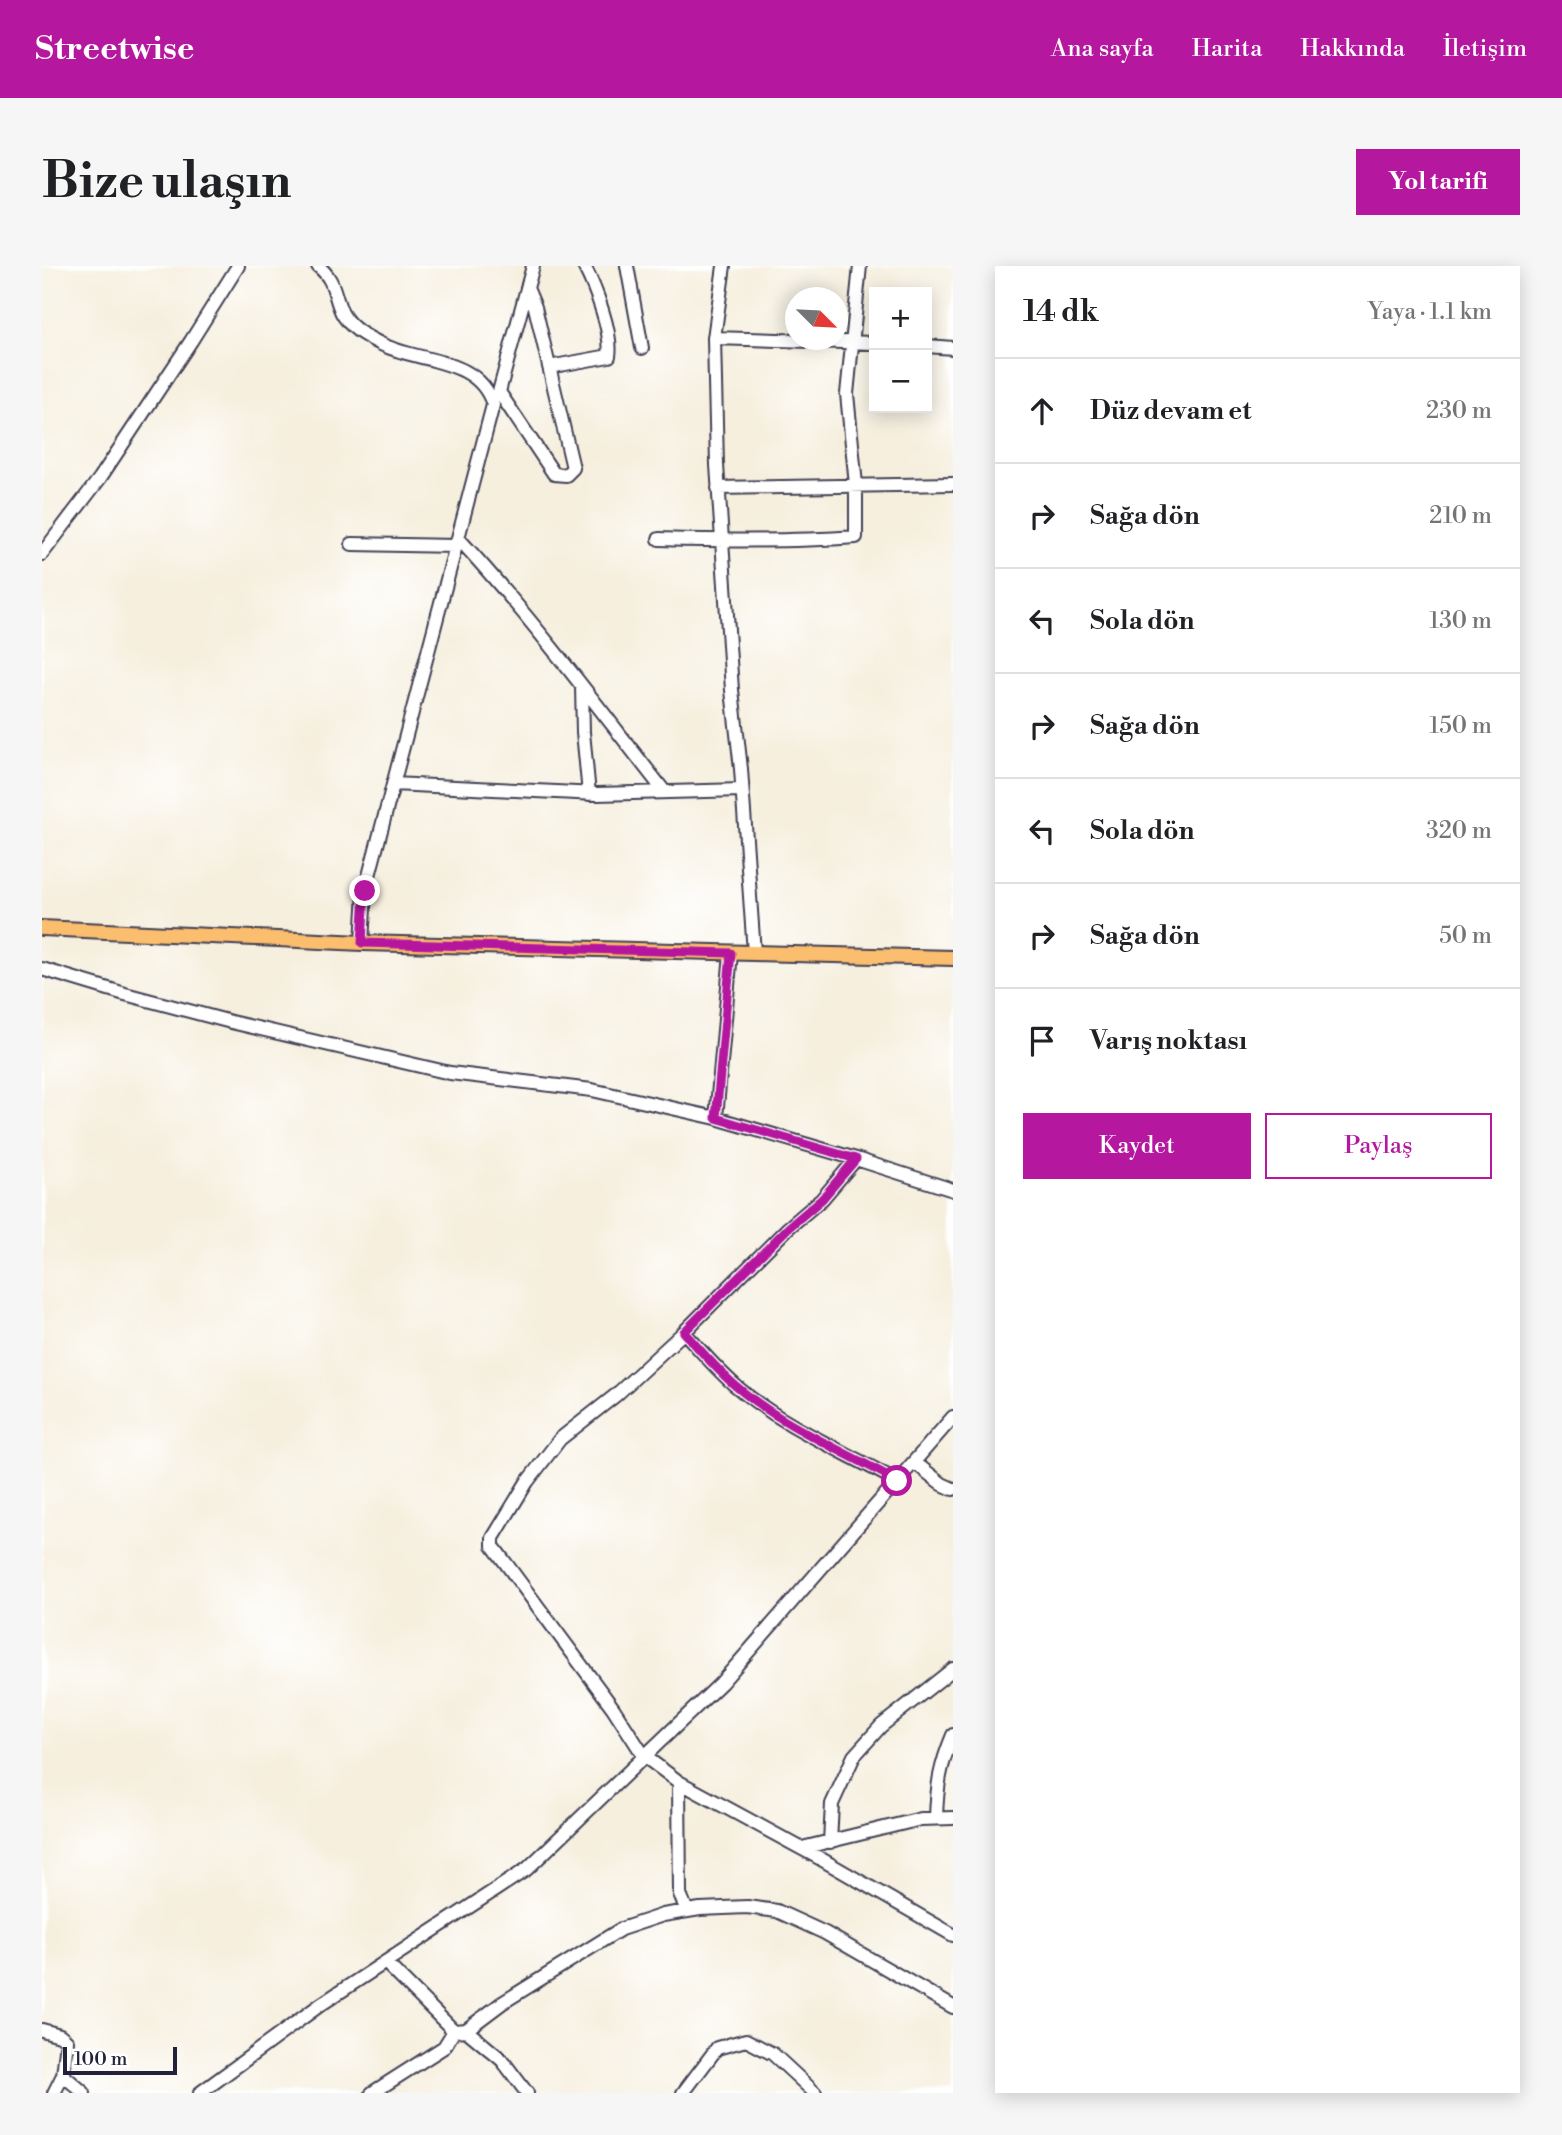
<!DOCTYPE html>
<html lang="tr">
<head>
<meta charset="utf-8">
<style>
  :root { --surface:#fff; --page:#f6f6f6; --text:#202124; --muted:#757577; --line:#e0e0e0; --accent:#b5179e }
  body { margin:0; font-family:"Libre Bodoni",serif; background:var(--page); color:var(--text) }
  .controls { position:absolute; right:21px; top:21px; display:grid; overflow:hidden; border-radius:0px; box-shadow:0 4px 18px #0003 }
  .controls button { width:63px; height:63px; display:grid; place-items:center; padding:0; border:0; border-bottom:2px solid var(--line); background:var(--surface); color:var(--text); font:35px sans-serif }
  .compass { position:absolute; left:743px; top:21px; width:63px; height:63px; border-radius:50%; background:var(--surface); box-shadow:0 4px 18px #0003; rotate:114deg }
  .scale { position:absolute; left:21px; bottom:18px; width:114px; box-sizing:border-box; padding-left:7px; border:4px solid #22223b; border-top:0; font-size:19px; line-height:24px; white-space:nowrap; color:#22223b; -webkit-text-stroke:5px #fff; paint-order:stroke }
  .stop { position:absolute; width:21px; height:21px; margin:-16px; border:5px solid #b5179e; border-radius:50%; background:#fff }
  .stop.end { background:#b5179e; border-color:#fff; box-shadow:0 2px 7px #0008 }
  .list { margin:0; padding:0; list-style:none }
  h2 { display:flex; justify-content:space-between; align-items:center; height:91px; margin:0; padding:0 28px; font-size:30px }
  h2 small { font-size:23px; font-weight:400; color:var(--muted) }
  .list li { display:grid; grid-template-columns:46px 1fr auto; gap:21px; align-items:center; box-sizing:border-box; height:105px; padding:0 28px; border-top:2px solid var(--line) }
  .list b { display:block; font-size:26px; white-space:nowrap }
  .list em { font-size:23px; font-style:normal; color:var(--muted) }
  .actions { display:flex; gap:14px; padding:21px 28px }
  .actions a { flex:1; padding:16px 0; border:2px solid var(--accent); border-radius:0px; text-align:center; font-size:24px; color:var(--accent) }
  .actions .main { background:var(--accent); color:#fff }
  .icon { flex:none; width:38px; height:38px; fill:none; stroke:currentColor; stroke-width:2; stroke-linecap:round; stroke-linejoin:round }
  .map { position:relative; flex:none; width:911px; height:1827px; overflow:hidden; border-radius:0px }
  header { display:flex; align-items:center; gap:42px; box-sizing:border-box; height:98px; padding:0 35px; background:var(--accent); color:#fff }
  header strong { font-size:33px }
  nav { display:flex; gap:38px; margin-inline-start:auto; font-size:24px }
  .intro { display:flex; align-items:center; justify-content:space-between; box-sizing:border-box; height:168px; padding:0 42px }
  h1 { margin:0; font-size:49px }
  .button { padding:18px 32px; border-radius:0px; background:var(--accent); color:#fff; font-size:24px; font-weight:700 }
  main { display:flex; gap:42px; padding:0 42px }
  aside { flex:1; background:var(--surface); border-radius:0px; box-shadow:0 4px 18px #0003 }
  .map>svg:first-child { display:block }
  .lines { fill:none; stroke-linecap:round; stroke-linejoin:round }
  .minor-casing { stroke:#424153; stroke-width:16 }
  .major-casing { stroke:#424153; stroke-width:18 }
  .minor { stroke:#fff; stroke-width:12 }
  .major { stroke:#fbbd6e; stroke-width:14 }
  .route { stroke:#b5179e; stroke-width:9 }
</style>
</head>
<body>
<header>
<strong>Streetwise</strong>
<nav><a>Ana sayfa</a><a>Harita</a><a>Hakkında</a><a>İletişim</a></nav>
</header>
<div class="intro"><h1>Bize ulaşın</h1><a class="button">Yol tarifi</a></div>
<main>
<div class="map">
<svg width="911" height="1827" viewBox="0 0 911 1827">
  <rect width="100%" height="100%" fill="#fff"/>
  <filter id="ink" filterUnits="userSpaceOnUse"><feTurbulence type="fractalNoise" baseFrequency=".0143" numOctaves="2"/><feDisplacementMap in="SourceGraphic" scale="14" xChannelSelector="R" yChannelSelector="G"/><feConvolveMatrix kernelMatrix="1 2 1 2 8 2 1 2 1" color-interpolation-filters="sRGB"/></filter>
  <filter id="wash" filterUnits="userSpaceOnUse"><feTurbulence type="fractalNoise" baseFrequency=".00686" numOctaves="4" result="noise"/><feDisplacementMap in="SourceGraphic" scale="28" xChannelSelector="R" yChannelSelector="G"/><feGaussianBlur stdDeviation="1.57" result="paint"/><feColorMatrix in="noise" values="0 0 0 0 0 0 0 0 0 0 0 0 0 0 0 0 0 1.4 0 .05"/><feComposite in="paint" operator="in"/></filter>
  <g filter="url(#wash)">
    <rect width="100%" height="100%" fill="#f6efde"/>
  </g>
  <g filter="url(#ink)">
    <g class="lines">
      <defs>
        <path id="minor" d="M276,0c18,15 15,28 24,47 8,15 23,23 37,30 37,20 100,13 114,62l-128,486 -3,52
          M585,0l15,82
          M682,0l-10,72 3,127 15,225 9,79 13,184
          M485,22l8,19 38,161 -7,7 -12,-1 -55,-82 34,-126
          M672,72l160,5
          M885,80l26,2
          M507,101l60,-11c4,-23 -14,-69 -25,-90
          M676,222l235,-4
          M416,272c74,80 139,168 206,253
          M617,273c66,2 131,3 197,-2v-52l-9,-91 13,-128
          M310,278l104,2
          M0,288l58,-76 91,-137 47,-75
          M540,420l1,46 6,62
          M351,518l204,10 145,-4
          M0,703l83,25 106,28 219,51 142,17 124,28 140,41 -34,40 -34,29 -104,104 -68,63 -56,44 -33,43 -34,56v8l120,162 31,48 35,26 142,77 132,76
          M674,852l15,-165
          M814,893l97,31
          M642,1066c17,19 34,39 53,55 47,40 107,64 160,94
          M872,1196l28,22 11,5
          M637,1516l1,112 7,17
          M894,1552c1,-33 4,-52 17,-83
          M788,1576l2,-38 22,-48 27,-30 72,-57
          M760,1582l119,-29 32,-1
          M344,1697l68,68 12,-1 36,-27 119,-74 42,-14 37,-6 47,-2 30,4 48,22 128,74
          M0,1764l18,5 7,6 -4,34 21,18
          M424,1764l36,30 25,33
          M12,1827l9,-18
          M158,1827l120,-88 207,-136 194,-186 232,-266
          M330,1827l72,-46 10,-16
          M641,1827l34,-45 29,-8 27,14 42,39"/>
        <path id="major" d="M0,662l320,15 591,15"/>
      </defs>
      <use href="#minor" class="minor-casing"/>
      <use href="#major" class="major-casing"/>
      <use href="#minor" class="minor"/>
      <use href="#major" class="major"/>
    </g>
  </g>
  <g class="lines" filter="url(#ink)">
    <path class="route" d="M323,625l-3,52 369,10 -15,165 140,41 -34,40 -34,29 -104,104c17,19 34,39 53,55 47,40 107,64 160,94"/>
  </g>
</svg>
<div class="controls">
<button>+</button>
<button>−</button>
</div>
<svg class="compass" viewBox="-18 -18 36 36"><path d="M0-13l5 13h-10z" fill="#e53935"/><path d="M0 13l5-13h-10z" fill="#757577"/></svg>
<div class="scale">100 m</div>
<div class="stop" style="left:855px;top:1215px"></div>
<div class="stop end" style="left:323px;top:625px"></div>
</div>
<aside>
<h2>14 dk<small>Yaya · 1.1 km</small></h2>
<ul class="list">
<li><svg class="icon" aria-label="ahead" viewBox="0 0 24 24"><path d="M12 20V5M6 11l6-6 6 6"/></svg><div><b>Düz devam et</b></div><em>230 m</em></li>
<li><svg class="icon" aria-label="right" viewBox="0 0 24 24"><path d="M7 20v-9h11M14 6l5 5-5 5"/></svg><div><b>Sağa dön</b></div><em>210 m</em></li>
<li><svg class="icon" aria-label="left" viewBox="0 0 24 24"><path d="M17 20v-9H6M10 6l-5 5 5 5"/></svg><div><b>Sola dön</b></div><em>130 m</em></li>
<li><svg class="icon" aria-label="right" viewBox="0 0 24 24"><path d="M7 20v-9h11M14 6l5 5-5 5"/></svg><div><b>Sağa dön</b></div><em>150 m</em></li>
<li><svg class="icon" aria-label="left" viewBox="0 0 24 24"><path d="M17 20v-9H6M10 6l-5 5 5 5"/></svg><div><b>Sola dön</b></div><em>320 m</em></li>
<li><svg class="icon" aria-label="right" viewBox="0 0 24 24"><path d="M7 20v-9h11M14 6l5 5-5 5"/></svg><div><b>Sağa dön</b></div><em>50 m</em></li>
<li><svg class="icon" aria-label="arrive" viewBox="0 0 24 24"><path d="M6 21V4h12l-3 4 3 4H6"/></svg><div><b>Varış noktası</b></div></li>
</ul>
<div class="actions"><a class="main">Kaydet</a><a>Paylaş</a></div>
</aside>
</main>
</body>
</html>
